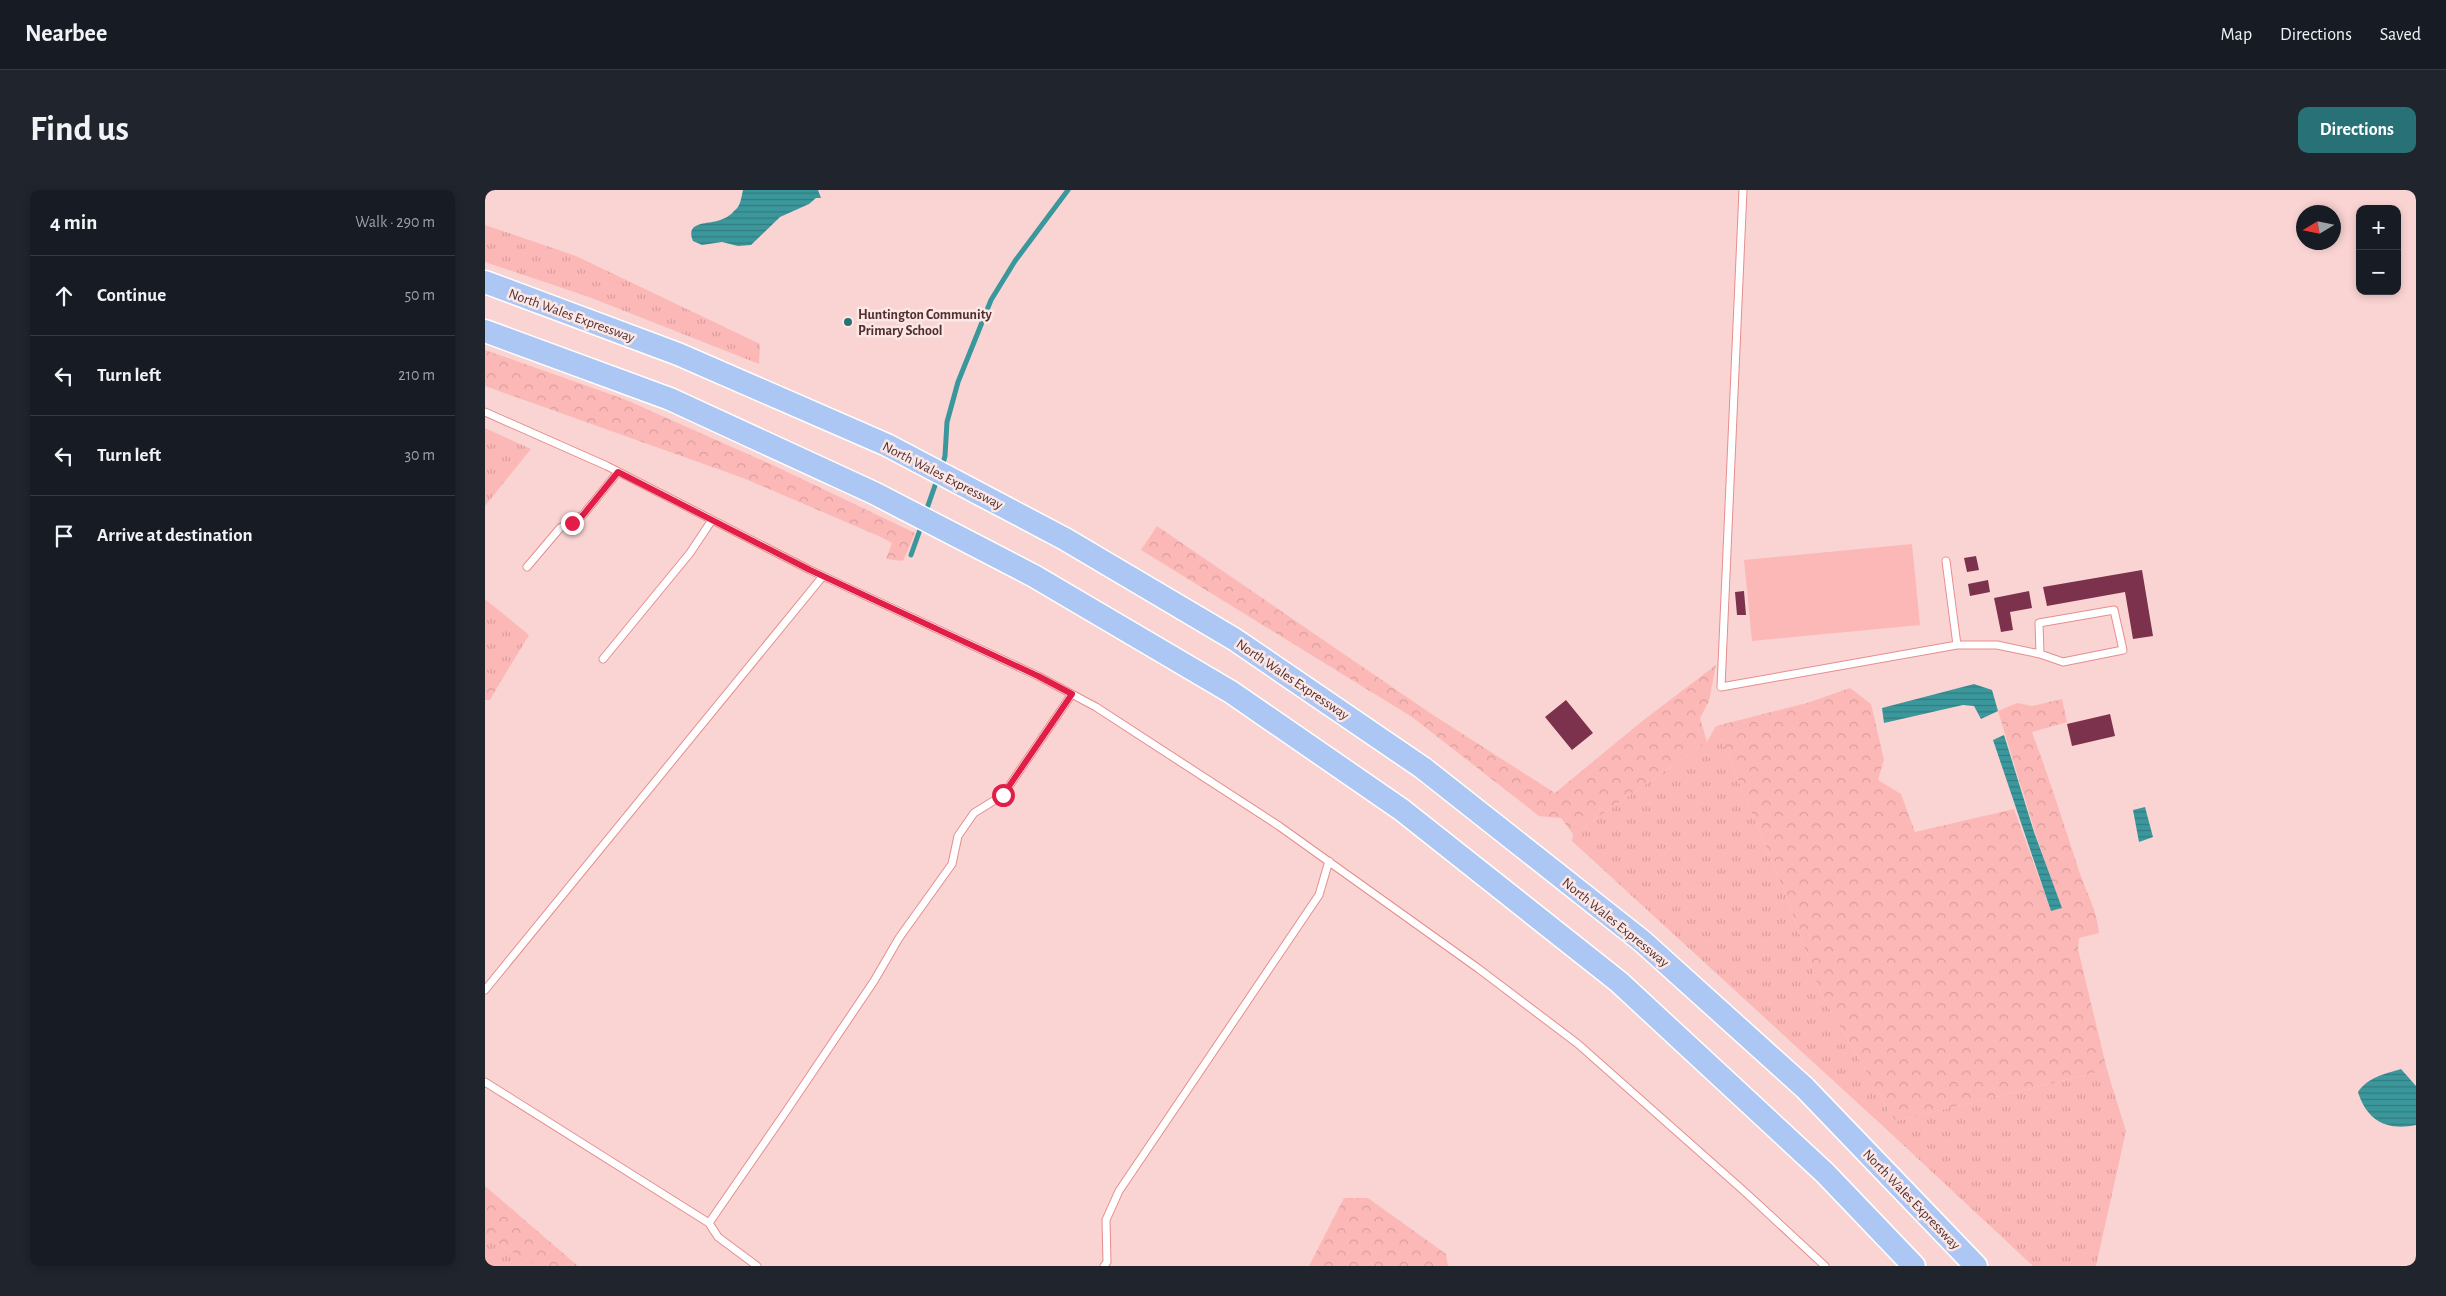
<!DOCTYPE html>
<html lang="en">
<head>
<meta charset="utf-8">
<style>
  :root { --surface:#171b24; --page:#20242c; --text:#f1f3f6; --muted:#9ea1a6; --line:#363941; --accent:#287277 }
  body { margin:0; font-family:"Alegreya Sans",sans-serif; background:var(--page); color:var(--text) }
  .controls { position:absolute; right:15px; top:15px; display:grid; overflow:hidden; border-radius:10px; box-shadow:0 2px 8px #0003 }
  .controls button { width:45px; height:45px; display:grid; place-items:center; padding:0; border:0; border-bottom:1px solid var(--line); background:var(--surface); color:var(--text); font:25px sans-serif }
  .compass { position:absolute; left:1811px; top:15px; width:45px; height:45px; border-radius:50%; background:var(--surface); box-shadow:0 2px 8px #0003; rotate:260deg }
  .stop { position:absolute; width:15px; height:15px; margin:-11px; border:4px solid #e11d48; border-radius:50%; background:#fff }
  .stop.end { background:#e11d48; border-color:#fff; box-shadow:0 1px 5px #0008 }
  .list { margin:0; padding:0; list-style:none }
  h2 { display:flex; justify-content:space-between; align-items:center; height:65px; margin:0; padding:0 20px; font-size:21px }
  h2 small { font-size:16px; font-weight:400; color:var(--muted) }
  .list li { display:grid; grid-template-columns:32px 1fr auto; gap:15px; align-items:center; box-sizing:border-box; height:80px; padding:0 20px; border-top:1px solid var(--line) }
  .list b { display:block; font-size:19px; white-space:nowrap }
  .list em { font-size:16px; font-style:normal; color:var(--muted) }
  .icon { flex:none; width:28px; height:28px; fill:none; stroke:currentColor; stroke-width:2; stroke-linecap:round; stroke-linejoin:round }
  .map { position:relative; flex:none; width:1931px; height:1076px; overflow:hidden; border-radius:10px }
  header { display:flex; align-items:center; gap:30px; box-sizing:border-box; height:70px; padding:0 25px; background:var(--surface); border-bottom:1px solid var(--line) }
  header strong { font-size:24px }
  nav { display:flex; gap:28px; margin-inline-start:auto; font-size:18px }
  .intro { display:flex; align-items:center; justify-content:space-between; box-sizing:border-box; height:120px; padding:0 30px }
  h1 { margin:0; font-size:35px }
  .button { padding:12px 22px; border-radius:10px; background:var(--accent); color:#fff; font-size:18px; font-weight:700 }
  main { display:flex; gap:30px; padding:0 30px }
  aside { flex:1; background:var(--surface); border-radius:10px; box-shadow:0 2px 8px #0003 }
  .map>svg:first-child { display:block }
  .grass { fill:url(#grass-tufts) }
  .forest { fill:url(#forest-crowns) }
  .green { fill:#fcb8b6 }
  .water { fill:url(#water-rules) }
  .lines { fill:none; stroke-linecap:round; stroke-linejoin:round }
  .stream { stroke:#3a979c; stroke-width:5 }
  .building { fill:#7c314c }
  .service-casing { stroke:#e68e8d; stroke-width:9 }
  .trunk-casing { stroke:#fff; stroke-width:25 }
  .service { stroke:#fff; stroke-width:7 }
  .trunk { stroke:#acc7f3; stroke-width:22 }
  .route { stroke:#e11d48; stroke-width:6 }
  .poi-dot { fill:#287277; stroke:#fae7e6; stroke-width:2 }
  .labels { text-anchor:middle; stroke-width:5; stroke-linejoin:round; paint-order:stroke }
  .poi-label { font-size:14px; font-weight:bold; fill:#522e2e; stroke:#fae7e6; text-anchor:start }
  .street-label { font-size:14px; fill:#522e2e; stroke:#fae7e6 }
</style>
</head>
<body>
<header>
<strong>Nearbee</strong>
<nav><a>Map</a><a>Directions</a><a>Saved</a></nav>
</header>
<div class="intro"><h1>Find us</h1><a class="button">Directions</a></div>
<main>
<aside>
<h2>4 min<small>Walk · 290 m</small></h2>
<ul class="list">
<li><svg class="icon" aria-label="ahead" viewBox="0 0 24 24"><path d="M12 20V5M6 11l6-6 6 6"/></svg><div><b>Continue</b></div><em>50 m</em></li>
<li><svg class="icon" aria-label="left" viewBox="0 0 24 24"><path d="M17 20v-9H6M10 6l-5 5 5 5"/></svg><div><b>Turn left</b></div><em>210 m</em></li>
<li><svg class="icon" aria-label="left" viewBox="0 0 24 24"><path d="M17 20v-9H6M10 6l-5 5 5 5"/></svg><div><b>Turn left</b></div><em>30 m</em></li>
<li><svg class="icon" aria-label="arrive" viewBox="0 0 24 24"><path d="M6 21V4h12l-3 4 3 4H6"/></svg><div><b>Arrive at destination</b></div></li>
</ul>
</aside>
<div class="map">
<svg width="1931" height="1076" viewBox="0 0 1931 1076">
  <defs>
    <pattern id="grass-tufts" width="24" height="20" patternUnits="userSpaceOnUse" patternTransform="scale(1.25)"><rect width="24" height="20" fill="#fcb8b6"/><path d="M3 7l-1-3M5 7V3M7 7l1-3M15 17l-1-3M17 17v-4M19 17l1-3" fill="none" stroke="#da9e9d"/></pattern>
    <pattern id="forest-crowns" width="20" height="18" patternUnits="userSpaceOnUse" patternTransform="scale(1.25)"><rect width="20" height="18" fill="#fcb8b6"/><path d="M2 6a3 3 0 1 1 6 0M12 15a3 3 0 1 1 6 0" fill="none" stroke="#da9e9d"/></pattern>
    <pattern id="water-rules" width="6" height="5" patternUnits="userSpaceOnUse" patternTransform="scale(1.25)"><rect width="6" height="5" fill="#3a979c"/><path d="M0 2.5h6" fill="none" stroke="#337c80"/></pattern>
  </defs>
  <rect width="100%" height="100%" fill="#fad4d3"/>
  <path class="grass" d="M0,35l91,31 184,88 -1,20 -170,-67 -104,-35z
    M0,238l46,21 -46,57z
    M0,409l44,36 -28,46 -16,-10z
    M1231,536l71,172 34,96 74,127 212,-51 19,61 -30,135h-63l-148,-138 -313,-287 1,-7 134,-92z
    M0,1046l51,30h-51z"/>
  <path class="forest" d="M0,160l139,49 153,68 138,66 -12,28 -17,-2 6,-16 -11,-6 -138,-59 -258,-92z
    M672,336l276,189 122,78 86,-71 75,-57 -7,36 -9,17 7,24 -134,92 -12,-16 -22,-2 -127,-99 -271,-167z
    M0,481l16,10 -11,19h-5z
    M1365,498l21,16 13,56 -6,20 23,14 14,38 99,-23 37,102 10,-3 -26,-76 -37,-121 19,-8 15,3 30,-7 5,23 -35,10c17,46 32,92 47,139 7,21 18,39 20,62l-20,5 -1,11 29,121 -212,51 -74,-127 -34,-96 -71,-172 91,-23z
    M0,996l93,80h-42l-51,-30z
    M859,1008h24l78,56 2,12h-139z"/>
  <path class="green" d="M1427,354l8,81 -168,16 -8,-81z"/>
  <path class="water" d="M258,0h75l3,8h-5l-7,6 -29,13 -29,28 -13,1 -16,-4 -20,3 -9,-4c-8,-19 13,-17 24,-20 7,-2 13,-5 17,-10 7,-5 7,-13 9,-21z
    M1489,494l18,6 6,21 -17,8 -7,-13 -11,-1 -79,18 -2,-15z
    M1519,545l30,97 28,76 -11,3 -58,-171z
    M1660,617l8,30 -14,5 -6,-32z
    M1916,879l15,17v39c-29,6 -49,-4 -58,-33 10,-15 27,-18 43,-23z"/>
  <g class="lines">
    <path class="stream" d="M457,277l3,-11 2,-34 11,-40 33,-82 24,-39 53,-71
      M440,324l13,-37
      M426,365l11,-31"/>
  </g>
  <path class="building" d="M1491,366l3,14 -12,2 -3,-14z
    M1657,380l11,66 -20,3 -8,-47 -78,14 -4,-19z
    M1503,390l2,12 -20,4 -2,-12z
    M1259,401l2,24h-9l-2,-23z
    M1544,401l3,17 -22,4 3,18 -12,2 -7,-34z
    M1081,510l27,33 -21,17 -27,-33z
    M1625,524l5,22 -43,10 -5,-22z"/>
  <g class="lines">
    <defs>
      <path id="service" d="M1258,0l-22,497 236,-42h40l43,9 23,8 60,-12 -9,-40 -75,13 1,31
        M0,222l122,54 203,104 228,106 58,31 183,119 200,143 99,75 167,148 80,74
        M1461,371l11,84
        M42,377l33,-39 23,-13 35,-43
        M118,469l87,-106 22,-33
        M0,800l338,-414
        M0,892l224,141
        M272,1076l-39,-29 -9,-14 78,-113 87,-129 25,-43 53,-74 6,-28 16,-23 29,-18 69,-101
        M619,1076l3,-4 -1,-42 13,-29 200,-296 10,-34"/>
      <path id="trunk" d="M0,92l193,72 209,91 178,94 169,100 189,129 219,173 163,147 171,178
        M0,141l185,68 204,94 160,83 197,116 171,118 217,172 206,191 89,93"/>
    </defs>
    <use href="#service" class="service-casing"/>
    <use href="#trunk" class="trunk-casing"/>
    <use href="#service" class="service"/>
    <use href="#trunk" class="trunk"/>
  </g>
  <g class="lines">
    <path class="route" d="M87,333l11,-8 35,-43 192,98 228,106 34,18 -69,101"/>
  </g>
  <circle class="poi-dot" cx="363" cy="132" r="5"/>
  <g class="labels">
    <g class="poi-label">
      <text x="373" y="129">Huntington Community<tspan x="373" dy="16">Primary School</tspan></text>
    </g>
    <g class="street-label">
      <text transform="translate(87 125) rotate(20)" y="5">North Wales Expressway</text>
      <text transform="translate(458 285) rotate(27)" y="5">North Wales Expressway</text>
      <text transform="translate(808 489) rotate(34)" y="5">North Wales Expressway</text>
      <text transform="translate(1131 732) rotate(39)" y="5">North Wales Expressway</text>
      <text transform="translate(1427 1009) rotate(46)" y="5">North Wales Expressway</text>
    </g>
  </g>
</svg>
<div class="controls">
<button>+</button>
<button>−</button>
</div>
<svg class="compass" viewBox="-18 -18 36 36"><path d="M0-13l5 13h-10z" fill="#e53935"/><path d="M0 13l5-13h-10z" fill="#9ea1a6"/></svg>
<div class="stop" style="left:518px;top:605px"></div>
<div class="stop end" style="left:87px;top:333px"></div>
</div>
</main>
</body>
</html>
